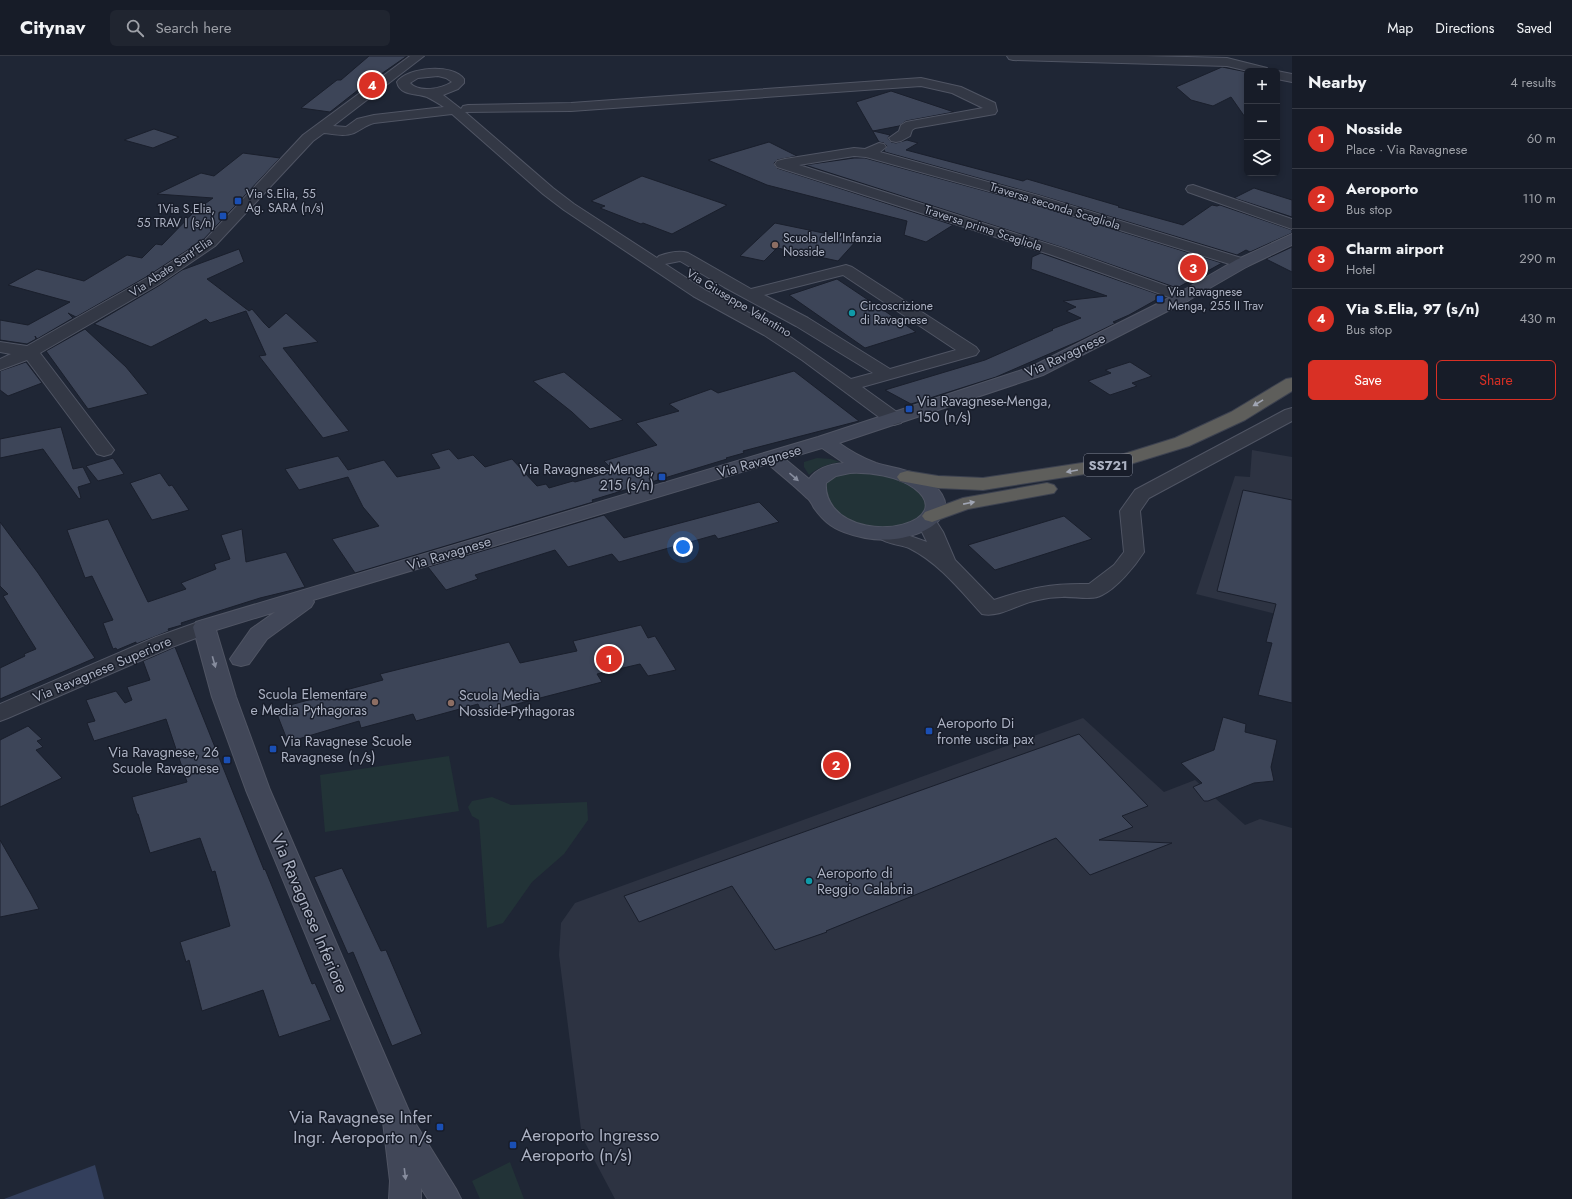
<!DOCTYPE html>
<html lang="en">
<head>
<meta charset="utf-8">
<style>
  :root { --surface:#171c28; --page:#202530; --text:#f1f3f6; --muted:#9ea1a8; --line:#363a45; --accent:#d93025 }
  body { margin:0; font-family:Jost,sans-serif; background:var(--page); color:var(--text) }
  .controls { position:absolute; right:12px; top:12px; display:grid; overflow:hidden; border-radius:6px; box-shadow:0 2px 6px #0003 }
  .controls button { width:36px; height:36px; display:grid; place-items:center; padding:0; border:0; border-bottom:1px solid var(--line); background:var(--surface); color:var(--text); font:20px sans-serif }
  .you { position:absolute; left:683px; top:491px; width:14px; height:14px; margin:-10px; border:3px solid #fff; border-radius:50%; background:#1a73e8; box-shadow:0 0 0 6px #1a73e833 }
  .badge { display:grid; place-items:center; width:26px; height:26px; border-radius:50%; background:var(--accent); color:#fff; font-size:13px; font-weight:700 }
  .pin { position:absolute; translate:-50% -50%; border:2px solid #fff; box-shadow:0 1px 4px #0006 }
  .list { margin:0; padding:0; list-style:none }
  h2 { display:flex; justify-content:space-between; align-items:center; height:52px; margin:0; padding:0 16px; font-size:17px }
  h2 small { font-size:13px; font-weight:400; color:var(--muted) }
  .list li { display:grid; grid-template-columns:26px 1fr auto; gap:12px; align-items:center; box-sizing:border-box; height:60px; padding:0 16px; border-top:1px solid var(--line) }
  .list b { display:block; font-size:15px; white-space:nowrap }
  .list p { margin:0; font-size:13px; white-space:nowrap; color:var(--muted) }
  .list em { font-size:13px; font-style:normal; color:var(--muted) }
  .actions { display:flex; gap:8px; padding:12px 16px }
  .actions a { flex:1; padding:9px 0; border:1px solid var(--accent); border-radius:6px; text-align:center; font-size:14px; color:var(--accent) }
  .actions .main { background:var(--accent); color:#fff }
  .icon { flex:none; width:22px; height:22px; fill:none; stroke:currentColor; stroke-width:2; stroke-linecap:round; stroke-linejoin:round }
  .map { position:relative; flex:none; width:1292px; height:1143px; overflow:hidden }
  header { display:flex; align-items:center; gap:24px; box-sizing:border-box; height:56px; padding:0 20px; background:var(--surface); border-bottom:1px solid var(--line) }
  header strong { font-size:19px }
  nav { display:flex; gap:22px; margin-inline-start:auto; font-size:14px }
  .search { width:280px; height:36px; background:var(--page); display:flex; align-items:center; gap:10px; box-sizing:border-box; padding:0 14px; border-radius:6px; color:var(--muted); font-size:15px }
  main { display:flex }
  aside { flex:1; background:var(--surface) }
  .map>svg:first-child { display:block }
  .airport { fill:#2d3342 }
  .green { fill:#223337 }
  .water { fill:#333f5c }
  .building { fill:#3d4558; stroke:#1a1f2c }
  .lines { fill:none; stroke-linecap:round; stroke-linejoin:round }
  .minor-casing { stroke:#505564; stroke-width:2 }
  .tertiary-casing { stroke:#505564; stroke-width:2 }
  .secondary-casing { stroke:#505564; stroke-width:2 }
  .trunk-casing { stroke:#3d4250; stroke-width:2 }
  .minor { fill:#333845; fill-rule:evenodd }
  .tertiary { fill:#333845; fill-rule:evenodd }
  .secondary { fill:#414758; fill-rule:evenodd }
  .trunk { fill:#5e5e5b; fill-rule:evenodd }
  .oneway { fill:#a0a5b3 }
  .oneway2 { fill:#878d9e }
  .transit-dot { fill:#1a4fb4; stroke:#181d2a; stroke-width:1.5 }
  .education-dot { fill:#8d6e63; stroke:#181d2a; stroke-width:1.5 }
  .culture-dot { fill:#0f9aa8; stroke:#181d2a; stroke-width:1.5 }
  .labels { text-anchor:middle; stroke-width:3; stroke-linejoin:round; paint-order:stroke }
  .far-poi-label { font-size:12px; fill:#acb2c3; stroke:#181d2a; text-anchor:start }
  .far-street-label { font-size:12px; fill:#acb2c3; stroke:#181d2a }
  .shield { fill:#181d2a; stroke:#808595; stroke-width:1 }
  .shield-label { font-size:13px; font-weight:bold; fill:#acb2c3 }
  .street-label { font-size:14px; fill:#acb2c3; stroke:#181d2a }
  .poi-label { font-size:14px; fill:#acb2c3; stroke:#181d2a; text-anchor:start }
  .near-street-label { font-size:17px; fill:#acb2c3; stroke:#181d2a }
  .near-poi-label { font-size:17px; fill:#acb2c3; stroke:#181d2a; text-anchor:end }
</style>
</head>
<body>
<header>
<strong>Citynav</strong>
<div class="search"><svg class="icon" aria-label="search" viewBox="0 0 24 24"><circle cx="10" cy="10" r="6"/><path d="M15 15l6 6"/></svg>Search here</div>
<nav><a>Map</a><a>Directions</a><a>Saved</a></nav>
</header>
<main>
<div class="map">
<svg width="1292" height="1143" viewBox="0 0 1292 1143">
  <rect width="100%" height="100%" fill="#1f2635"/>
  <path class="airport" d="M1252,394l40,7v161l-96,-24 39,-118 15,1z
    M1083,662l81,74 31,-12 50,45 15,-6 32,9v371h-677l-33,-62 -23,-182 2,-32 14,-20z"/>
  <path class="green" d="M817,402l14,1 9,3c-12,2 -22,5 -31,13l-5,-8v-5z
    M845,416c19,1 54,4 70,15 6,4 10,11 13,17 -2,4 -4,11 -7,14 -5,5 -15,6 -21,7 -26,6 -60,-1 -73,-27 -2,-4 -2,-10 -3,-15l12,-8z
    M449,700l10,55 -134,21 -5,-57z
    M492,741l19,8 76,-3 1,18 -24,34 -32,28 -29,41 -16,5 -8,-108 -7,-4 -4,-9 4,-6z
    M510,1106l14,37h-44l-8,-18z"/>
  <path class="water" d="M95,1109l9,34h-100z"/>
  <path class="building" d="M369,0h38l-49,34 -28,22 -29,-4 36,-28h4z
    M1222,11l25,5v48l-16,-23 -18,9 -22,-6 -15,-13z
    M891,35l63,21 -48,9 -7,5 -26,5 17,4 -2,3 3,4 5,1 11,-3 11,3 -12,7 117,31 4,-2 92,27 -1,1 65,18 29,-20 5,1 3,-1 72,25v3l-42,19 -4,-2 -9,5 -198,-60 -154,-43 -1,-2 3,-4 -3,-3 -5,-1 -23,-40z
    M154,73l25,8 -26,11 -29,-8z
    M769,86l28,14 -20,4 -3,3 3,5 176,57 -27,17 -22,-7 3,-14 -140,-36 -59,-25z
    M243,97l37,5 -77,82 -57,37 -70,40 -8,-4 5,5 -36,21 -2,-3 1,3 -9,5 -27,-4v-20l28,5 42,-23 -62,-17 29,-16 47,12 43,-26 15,3 14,-14 6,1 33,-34 18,-13 -56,-4 44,-21 13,3z
    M854,102h11l164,45 193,60 -45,25 -116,-41 -256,-82z
    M642,120l85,29 -55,29 -29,-11 -2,1 -41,-16 5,-2 -14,-5z
    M1254,132l38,12v17l-58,-19z
    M775,167l82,17 -19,21 -61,-13 -13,13 -24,-5z
    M1292,191v25l-26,-13z
    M239,193l5,13 -37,17 42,32 3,-2 12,14 5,5 17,-15 32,29 -35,6 66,83 -26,7 -64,-82 7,-1 -20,-44 -36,12 -4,-4 -55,28 -57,-23 66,-39 22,-15z
    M1041,197l122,43 -34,19 -16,7 3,1 -37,18 -83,36 -85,27 -26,-14 100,-30 68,-30 -1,-1 29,-11 -15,-7 10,-4 -13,-6 44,-5 -76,-27 1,-12z
    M837,223l79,53 -51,16 -76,-53z
    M85,273l41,38 22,27 -60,15 -42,-58z
    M26,306l16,21 -34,13 -8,-6v-19z
    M1130,306l22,14 -20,7 5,3 -27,9 -22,-14 23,-8 -6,-3z
    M794,315l65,50 -116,30 1,2 -18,5 1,1 -135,41 1,2 -238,71 -23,-34 47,-13 -16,-19 -15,-30 -49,13 -14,-21 53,-13 10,14 36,-10 13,17 43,-9 -9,-14 18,-5 9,10 15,-4 12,12 27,-8 25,27 9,-2 3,4 24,-7 2,1 39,-11 -10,-10 53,-16 -21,-22 43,-12 -10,-7 42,-15 7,4z
    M564,316l16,13 43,35 -33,9 -18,-17 -39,-31z
    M61,371l12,42 10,-2 8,16 -13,4 3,11 -2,1 -36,-50 -43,9v-19z
    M113,402l11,16 -26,7 -12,-15z
    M160,417l9,13 3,-1 17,25 -37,10 -22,-37z
    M1243,434l49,10v203l-34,-8 14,-52 -6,-1 10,-38 -59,-13z
    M759,446l20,20 -61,17 -3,-4 -96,27 -7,-8 -44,13 -13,-17 -80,25 3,4 -32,11 -18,-23 176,-52 20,23z
    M1064,460l28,23 -97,31 -27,-25z
    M108,463l40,83 38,-13 -5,-6 35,-14 -2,-5 16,-5 -9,-24 21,-6 4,33 40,-10 19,35 -45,11 -79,25 1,2 -14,4 1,2 -33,13v-2l-19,8 -1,-2 -3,1 -10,-26 10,-3 -21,-44 -7,2 -18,-48z
    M0,466l38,51 57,85 -95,41v-31l25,-12 -1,-2 12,-5 -33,-53 5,-2 -8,-8z
    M641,569l7,13 7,-2 21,34 -28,6 -8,-12 -43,10 5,8 -120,31 -4,-9 -62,17 -3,-7 -52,14 -2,-7 -71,21 -13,-33 108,-29 -3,-6 129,-32 11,21 57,-12 -4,-10z
    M175,591l89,223 1,-1 47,115 3,-1 16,37 -52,17 -16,-47 -61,21 -13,-51 -3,2 -6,-20 50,-16 -15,-55 -3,1 -12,-34 -50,15 -12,-39h-1l-5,-17 55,-15 -21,-63 -72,22 -7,-18 8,-2 -9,-21 30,-9 9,12 7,-3 -5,-13 23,-7 -7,-19z
    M1223,661l23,7 -1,8 32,8 -6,27 3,14 -20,2 -46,18h-4l-11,-14 9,-4 -21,-20 33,-13z
    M28,670l14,13 -5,2 6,6 -7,3 26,28 -62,29v-67z
    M1079,678l69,72 -26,10 11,11 -34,13 73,3 -82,32 -34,-37 -230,93 1,1 -52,18 -43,-64 -93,36 -15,-26z
    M0,784l31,54 8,15 -39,8z
    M342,812l39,83 5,-1 36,84 -30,12 -39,-94 -5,2 -34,-77z"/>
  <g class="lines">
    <defs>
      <path id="minor" d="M410,0h14l-91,70 13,1 11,-8 17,-4 70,-8c-6,-4 -11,-7 -17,-10 -11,-4 -27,-1 -30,-15 10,-15 56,-19 67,-3v4l-6,6 -15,6 18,14 2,-3 5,-1 103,-2 350,-25 40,9 34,16 2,8 -2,3 -80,14 -3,2 -2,6 -9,5 -5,1 -5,-1 -2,-3 10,-7 2,-6 5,-3 77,-14 -31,-15 -31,-7 -350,25 -106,1 88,76 21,16 83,54 2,-2c9,-3 20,-6 29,-3l63,36 95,-24 6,2 124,80 3,4 -3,4 -114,32 39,28 2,4 -2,4 -7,2 -7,-2 -85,-63 -38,-25 -71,-39 -129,-86 -21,-16 -91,-80 -78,9c-8,2 -13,7 -20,10 -10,4 -20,1 -30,0l-11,8 -98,105 -56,38 -119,69 71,93 3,4 -3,4 -7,2 -7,-2 -70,-94 -27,10v-11l11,-5 -11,-2v-10l27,4 120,-68 58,-38 98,-105zM438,20l8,2 6,4c-11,7 -33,11 -42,1l8,-5zM680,205l44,26 72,39 77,47 -22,6 -75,-52 -71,-37 -40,-26zM843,219l113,75 -66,19 -82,-51 -44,-23z
        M1007,0h139l81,2 40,10 2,3h-21l-21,-5 -214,-6 -4,-1z
        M1277,15l15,3v8l-15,-3z
        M879,87l5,1 2,3 -6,5 159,44 209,64 2,3 -2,3 -6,2 -6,-2 -207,-64 -163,-45 -12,-1 -55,9 262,83 128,46 2,3 -2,3 -6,2 -134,-48 -272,-87 -2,-3 2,-3 8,-2 69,-11 11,1z
        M1193,129l99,34v10l-104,-37 -2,-3 2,-3z
        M1292,352v13l-143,77 -9,13 4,41c-9,14 -27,36 -42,43 -11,6 -28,1 -40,2 -8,0 -16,1 -24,3 -19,3 -37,18 -56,14 -22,-24 -43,-51 -73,-66 -10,-4 -27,-4 -33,-14l3,-4 7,-2 7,2 34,12 -10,-20 3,-4 7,-2 7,2 9,14 12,28 39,40c36,-12 57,-17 95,-16l25,-19 10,-13 -4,-41 15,-21 150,-80z"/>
      <path id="tertiary" d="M204,564l8,2 3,5 -3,5 -40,15 -164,71 -8,3v-17l156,-67z"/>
      <path id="secondary" d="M1292,178v11l-44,21 -59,34 -146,75 -204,68c11,8 24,15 37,20 19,6 41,7 57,21 34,31 -10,52 -38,55 -17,2 -35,-1 -51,-7 -14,-5 -22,-13 -30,-24 -2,-4 -4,-8 -7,-10 -12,-12 -26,-23 -39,-34l-455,136 1,2 -3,5 -44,32 -18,25 -8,2 -8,-2 -3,-5 21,-30 24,-17 -59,18 20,67 34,93 142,328 44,71 5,10h-33l-7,-11v11h-32l1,-18 -7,-59 -137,-332 -34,-93 -19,-70 3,-5 622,-185 213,-70 146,-73 59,-34zM822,392l22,15c-14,1 -27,5 -35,16l-24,-20zM850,417c20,-1 47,3 64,15 44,33 -48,58 -80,20 -6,-8 -9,-15 -8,-25l10,-7z"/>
      <path id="trunk" d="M1292,322v13l-47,29 -56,26 -78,24 -128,20 -45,-2 -38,-7 -3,-4 3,-4 7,-2 31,5 45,2 125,-19 67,-21 56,-26 55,-33z
        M1047,427l7,2 3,4 -3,4 -86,16 -36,13 -7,-2 -3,-4 3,-4 38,-14z"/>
    </defs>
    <use href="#minor" class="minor-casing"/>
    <use href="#tertiary" class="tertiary-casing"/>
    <use href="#secondary" class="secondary-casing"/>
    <use href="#trunk" class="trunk-casing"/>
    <use href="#minor" class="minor"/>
    <use href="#tertiary" class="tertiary"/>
    <use href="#secondary" class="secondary"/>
    <use href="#trunk" class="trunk"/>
  </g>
  <defs><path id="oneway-solid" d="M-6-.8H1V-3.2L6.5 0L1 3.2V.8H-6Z"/></defs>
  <g class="oneway">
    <use href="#oneway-solid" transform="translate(1258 347) rotate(149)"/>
    <use href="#oneway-solid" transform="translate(1072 415) rotate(170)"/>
    <use href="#oneway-solid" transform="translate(969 447) rotate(-11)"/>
  </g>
  <g class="oneway2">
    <use href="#oneway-solid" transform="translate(794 421) rotate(41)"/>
    <use href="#oneway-solid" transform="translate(214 606) rotate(74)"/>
    <use href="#oneway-solid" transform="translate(405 1118) rotate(83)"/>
  </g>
  <g class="transit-dot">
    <rect x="234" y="141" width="8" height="8" rx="2"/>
    <rect x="219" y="156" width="8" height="8" rx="2"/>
    <rect x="1156" y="239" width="8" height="8" rx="2"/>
    <rect x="905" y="349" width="8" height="8" rx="2"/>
    <rect x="658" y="417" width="8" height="8" rx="2"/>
    <rect x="925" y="671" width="8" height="8" rx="2"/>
    <rect x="269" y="689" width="8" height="8" rx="2"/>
    <rect x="223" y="700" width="8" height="8" rx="2"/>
    <rect x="436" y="1067" width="8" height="8" rx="2"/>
    <rect x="509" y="1085" width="8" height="8" rx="2"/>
  </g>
  <g class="education-dot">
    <circle cx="775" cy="189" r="4"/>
    <circle cx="375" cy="646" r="4"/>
    <circle cx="451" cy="647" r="4"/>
  </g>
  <g class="culture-dot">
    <circle cx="852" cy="257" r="4"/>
    <circle cx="809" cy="825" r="4"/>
  </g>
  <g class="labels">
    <g class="far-poi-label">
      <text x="246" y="142">Via S.Elia, 55<tspan x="246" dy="14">Ag. SARA (n/s)</tspan></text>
      <text x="215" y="157" text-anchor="end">1Via S.Elia,<tspan x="215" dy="14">55 TRAV I (s/n)</tspan></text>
      <text x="783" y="186">Scuola dell'Infanzia<tspan x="783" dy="14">Nosside</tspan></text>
      <text x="1168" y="240">Via Ravagnese<tspan x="1168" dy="14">Menga, 255 II Trav</tspan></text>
      <text x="860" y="254">Circoscrizione<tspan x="860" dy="14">di Ravagnese</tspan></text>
    </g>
    <g class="far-street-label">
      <text transform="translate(1055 150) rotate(17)" y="4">Traversa seconda Scagliola</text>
      <text transform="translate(983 172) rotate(18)" y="4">Traversa prima Scagliola</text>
      <text transform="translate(171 211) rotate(-34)" y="4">Via Abate Sant'Elia</text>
      <text transform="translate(739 247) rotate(31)" y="4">Via Giuseppe Valentino</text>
    </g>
    <rect class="shield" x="1084" y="398" width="48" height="22" rx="3"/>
    <g class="shield-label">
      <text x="1108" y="414">SS721</text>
    </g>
    <g class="street-label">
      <text transform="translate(1065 299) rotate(-25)" y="5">Via Ravagnese</text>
      <text transform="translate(759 405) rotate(-16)" y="5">Via Ravagnese</text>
      <text transform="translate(449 497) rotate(-17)" y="5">Via Ravagnese</text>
      <text transform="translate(102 613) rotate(-23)" y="5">Via Ravagnese Superiore</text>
    </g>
    <g class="poi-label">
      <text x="917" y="350">Via Ravagnese-Menga,<tspan x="917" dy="16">150 (n/s)</tspan></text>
      <text x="654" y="418" text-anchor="end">Via Ravagnese-Menga,<tspan x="654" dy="16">215 (s/n)</tspan></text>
      <text x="367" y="643" text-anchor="end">Scuola Elementare<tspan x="367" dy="16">e Media Pythagoras</tspan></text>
      <text x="459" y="644">Scuola Media<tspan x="459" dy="16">Nosside-Pythagoras</tspan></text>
      <text x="937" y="672">Aeroporto Di<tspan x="937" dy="16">fronte uscita pax</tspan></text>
      <text x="281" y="690">Via Ravagnese Scuole<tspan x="281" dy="16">Ravagnese (n/s)</tspan></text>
      <text x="219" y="701" text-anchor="end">Via Ravagnese, 26<tspan x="219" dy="16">Scuole Ravagnese</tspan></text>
      <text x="817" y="822">Aeroporto di<tspan x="817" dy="16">Reggio Calabria</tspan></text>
    </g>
    <g class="near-street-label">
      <text transform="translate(310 857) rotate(67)" y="6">Via Ravagnese Inferiore</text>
    </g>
    <g class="near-poi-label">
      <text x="432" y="1067">Via Ravagnese Infer<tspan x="432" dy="20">Ingr. Aeroporto n/s</tspan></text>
      <text x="521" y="1085" text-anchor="start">Aeroporto Ingresso<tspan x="521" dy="20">Aeroporto (n/s)</tspan></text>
    </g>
  </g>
</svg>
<div class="controls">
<button>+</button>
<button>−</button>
<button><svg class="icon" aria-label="layers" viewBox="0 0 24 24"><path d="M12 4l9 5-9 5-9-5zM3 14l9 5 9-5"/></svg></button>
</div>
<div class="you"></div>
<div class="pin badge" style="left:609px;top:603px">1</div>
<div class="pin badge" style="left:836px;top:709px">2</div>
<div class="pin badge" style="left:1193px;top:212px">3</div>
<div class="pin badge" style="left:372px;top:29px">4</div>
</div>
<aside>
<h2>Nearby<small>4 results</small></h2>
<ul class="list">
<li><span class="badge">1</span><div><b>Nosside</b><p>Place · Via Ravagnese</p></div><em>60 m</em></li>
<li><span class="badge">2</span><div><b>Aeroporto</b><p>Bus stop</p></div><em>110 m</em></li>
<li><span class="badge">3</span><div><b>Charm airport</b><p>Hotel</p></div><em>290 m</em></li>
<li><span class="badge">4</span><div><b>Via S.Elia, 97 (s/n)</b><p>Bus stop</p></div><em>430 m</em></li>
</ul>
<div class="actions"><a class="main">Save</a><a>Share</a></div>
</aside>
</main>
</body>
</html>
